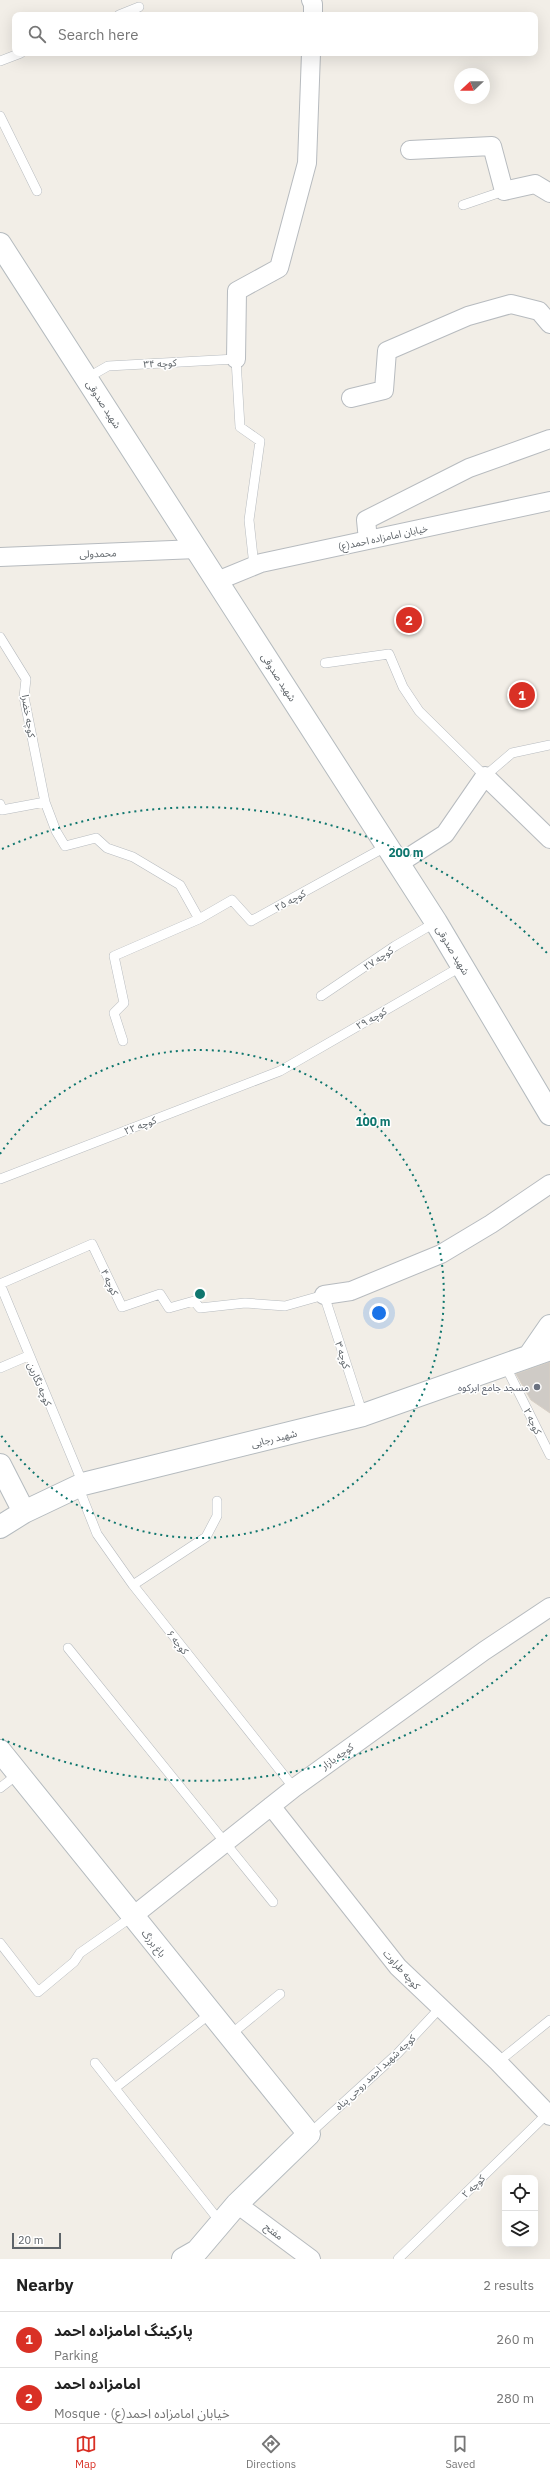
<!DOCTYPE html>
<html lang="en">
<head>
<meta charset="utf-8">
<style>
  :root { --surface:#fff; --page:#f2f2f2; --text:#222; --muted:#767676; --line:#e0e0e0; --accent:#d93025 }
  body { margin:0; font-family:"IBM Plex Sans","Noto Sans Arabic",sans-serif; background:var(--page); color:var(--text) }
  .controls { position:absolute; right:12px; bottom:12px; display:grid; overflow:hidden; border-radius:8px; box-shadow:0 4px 16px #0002 }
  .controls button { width:36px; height:36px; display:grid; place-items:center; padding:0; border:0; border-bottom:1px solid var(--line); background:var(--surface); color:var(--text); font:20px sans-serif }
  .compass { position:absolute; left:454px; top:68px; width:36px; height:36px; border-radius:50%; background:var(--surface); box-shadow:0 4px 16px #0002; rotate:248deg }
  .scale { position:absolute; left:12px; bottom:10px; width:49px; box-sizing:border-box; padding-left:4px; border:2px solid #5e6469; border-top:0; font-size:11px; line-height:14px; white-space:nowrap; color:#5e6469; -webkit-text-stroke:3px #fff; paint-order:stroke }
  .you { position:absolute; left:379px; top:1313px; width:14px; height:14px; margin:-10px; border:3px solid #fff; border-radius:50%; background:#1a73e8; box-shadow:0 0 0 6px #1a73e833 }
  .badge { display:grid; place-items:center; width:26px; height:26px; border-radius:50%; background:var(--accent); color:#fff; font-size:13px; font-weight:700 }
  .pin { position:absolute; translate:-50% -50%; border:2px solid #fff; box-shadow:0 1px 4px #0006 }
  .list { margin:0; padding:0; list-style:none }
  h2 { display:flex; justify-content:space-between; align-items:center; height:52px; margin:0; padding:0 16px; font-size:17px }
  h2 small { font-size:13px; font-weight:400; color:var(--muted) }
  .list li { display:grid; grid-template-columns:26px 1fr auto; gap:12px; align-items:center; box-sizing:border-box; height:56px; padding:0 16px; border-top:1px solid var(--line) }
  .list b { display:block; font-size:15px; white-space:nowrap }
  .list p { margin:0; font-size:13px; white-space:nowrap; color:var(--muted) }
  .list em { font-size:13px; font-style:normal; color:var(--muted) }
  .icon { flex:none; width:22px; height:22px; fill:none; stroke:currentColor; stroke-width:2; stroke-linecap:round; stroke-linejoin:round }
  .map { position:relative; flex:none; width:550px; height:2259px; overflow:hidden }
  .search { position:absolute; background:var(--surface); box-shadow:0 4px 16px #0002; left:12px; right:12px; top:12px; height:44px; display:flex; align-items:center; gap:10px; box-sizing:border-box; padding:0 14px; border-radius:8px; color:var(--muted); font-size:15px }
  .sheet { height:164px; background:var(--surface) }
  nav { display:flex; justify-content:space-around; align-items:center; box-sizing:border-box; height:56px; border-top:1px solid var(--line); background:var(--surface); font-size:11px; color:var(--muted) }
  nav a { display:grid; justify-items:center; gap:2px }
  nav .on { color:var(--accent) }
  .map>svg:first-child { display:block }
  .building { fill:#cfcbc6; stroke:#d7cfc5 }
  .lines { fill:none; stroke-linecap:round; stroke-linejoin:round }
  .lane-casing { stroke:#b7bbbf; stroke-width:10 }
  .street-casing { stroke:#b7bbbf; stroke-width:20 }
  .secondary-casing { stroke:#b5bbbf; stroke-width:24 }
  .lane { stroke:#fff; stroke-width:9 }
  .street { stroke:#fff; stroke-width:18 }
  .secondary { stroke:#fff; stroke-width:22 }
  .ring { fill:none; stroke:#0f766e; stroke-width:2; stroke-dasharray:2 4 }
  .worship-dot { fill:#6b7280; stroke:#fff; stroke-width:1.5 }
  .labels { text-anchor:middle; stroke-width:3; stroke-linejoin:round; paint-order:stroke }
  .street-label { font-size:10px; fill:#5e6469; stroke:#fff }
  .worship-label { font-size:10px; fill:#5b616d; stroke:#fff; text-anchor:end }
  .centre { fill:#0f766e; stroke:#fff; stroke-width:2 }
  .ring-label { font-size:12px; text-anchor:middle; font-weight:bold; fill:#0f766e; stroke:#fff; stroke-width:3; stroke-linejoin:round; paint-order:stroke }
</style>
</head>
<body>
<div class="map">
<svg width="550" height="2259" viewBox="0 0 550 2259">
  <rect width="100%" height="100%" fill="#f2eee7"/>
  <path class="building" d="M550,1362v51l-19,-13 -15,-26z"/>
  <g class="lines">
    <defs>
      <path id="lane" d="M119,15l20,-8
        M0,61l21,-8
        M0,116l37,75
        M463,205l41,-14
        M87,378l21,-12 128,-7 4,68 20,14 -11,79 5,46
        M0,637l26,42 -2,18 21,105
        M325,663l64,-9 14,33 16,24 66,65 27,-23 38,-8
        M0,804l2,6 43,-8 11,29 9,15 31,-8 11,10 26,9 47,28 19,34 -85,37 10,47 -10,10 9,28
        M199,919l33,-19 19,21 136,-75
        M321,996l74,-50 41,-24
        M0,1179l280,-108 182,-105
        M0,1284l92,-40 30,63 38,-13 9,14 25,-7 6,7 45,-5 40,3 39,-11 39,120
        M0,1284l83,200
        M505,1365l45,90
        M0,1368l28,-12
        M78,1486l19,48 36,51 161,203
        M133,1585l73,-48 11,-21v-15
        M68,1648l205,254
        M0,1788l18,-14
        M0,1943l38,49 36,-30 6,-9 53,-37
        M230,2035l50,-41
        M498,2062l52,-42
        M95,2063l126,160
        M115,2088l96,-75
        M309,2134l89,-81 41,-44
        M398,2259l150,-146"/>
      <path id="street" d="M311,0l2,4v11
        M410,150l82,-4 12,45 31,-7 15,9
        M236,359l1,-68 42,-23 28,-105 4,-110
        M351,398l33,-8 3,-39 81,-35 43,-12 28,7 11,13
        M368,540l-2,-20 103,-52 81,-29
        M0,557l197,-8
        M217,581l44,-18 289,-62
        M398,864l47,-30 40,-58 65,63
        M324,1295l27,-4 90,-37 50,-30 59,-40
        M271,1806l127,161 100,95 52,54
        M133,1916l161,-128 190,-137 66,-44
        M237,2204l74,55"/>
      <path id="secondary" d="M0,244l436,678 114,192
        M530,1355l20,-29
        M0,1465l24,47
        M0,1527l24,-15 59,-28 280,-69 187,-66
        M0,1751l309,383 -72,70 -40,47 -14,8"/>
    </defs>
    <use href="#lane" class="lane-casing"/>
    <use href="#street" class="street-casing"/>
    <use href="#secondary" class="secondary-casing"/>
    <use href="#lane" class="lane"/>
    <use href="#street" class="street"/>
    <use href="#secondary" class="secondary"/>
  </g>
  <g class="ring">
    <path d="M0 1154A244 244 0 1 1 0 1434"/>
    <path d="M547 1635A487 487 0 0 1 2 1739M2 849A487 487 0 0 1 547 953"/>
  </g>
  <circle class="worship-dot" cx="537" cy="1387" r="4"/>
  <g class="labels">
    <g class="street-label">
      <text transform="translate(160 363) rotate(-3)" y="4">کوچه ۳۴</text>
      <text transform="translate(104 404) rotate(57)" y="4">شهید صدوقی</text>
      <text transform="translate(383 537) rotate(-12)" y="4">خیابان امامزاده احمد(ع)</text>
      <text transform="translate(98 553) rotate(-2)" y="4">محمدولی</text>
      <text transform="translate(279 677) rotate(57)" y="4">شهید صدوقی</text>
      <text transform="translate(29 716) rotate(81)" y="4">کوچه خضرا</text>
      <text transform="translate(290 900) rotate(-29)" y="4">کوچه ۲۵</text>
      <text transform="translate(453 950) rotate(59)" y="4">شهید صدوقی</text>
      <text transform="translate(378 958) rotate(-34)" y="4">کوچه ۲۷</text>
      <text transform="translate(371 1018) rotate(-30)" y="4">کوچه ۲۹</text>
      <text transform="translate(140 1125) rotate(-21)" y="4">کوچه ۲۲</text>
      <text transform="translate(110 1282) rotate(65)" y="4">کوچه ۴</text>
      <text transform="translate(343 1355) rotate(72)" y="4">کوچه ۳</text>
      <text transform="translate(40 1384) rotate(67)" y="4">کوچه نگارین</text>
      <text transform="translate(533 1421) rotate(64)" y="4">کوچه ۲</text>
      <text transform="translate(274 1438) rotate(-14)" y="4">شهید رجایی</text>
      <text transform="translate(178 1642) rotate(51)" y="4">کوچه ۶</text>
      <text transform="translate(337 1756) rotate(-36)" y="4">کوچه بازار</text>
      <text transform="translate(154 1943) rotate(51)" y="4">باغ برزگ</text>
      <text transform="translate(402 1969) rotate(48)" y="4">کوچه طراوت</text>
      <text transform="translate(375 2072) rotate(-43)" y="4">کوچه شهید احمد روحی پناه</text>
      <text transform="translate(473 2186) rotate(-44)" y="4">کوچه ۲</text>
      <text transform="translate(274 2231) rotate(37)" y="4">مفتح</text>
    </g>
    <g class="worship-label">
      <text x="529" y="1391">مسجد جامع ابرکوه</text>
    </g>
  </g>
  <circle cx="200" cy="1294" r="6" class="centre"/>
  <g class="ring-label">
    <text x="406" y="857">200 m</text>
    <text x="373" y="1126">100 m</text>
  </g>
</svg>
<div class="controls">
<button><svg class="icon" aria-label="locate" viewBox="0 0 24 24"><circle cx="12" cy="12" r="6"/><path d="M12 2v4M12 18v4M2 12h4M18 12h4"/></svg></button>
<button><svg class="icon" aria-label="layers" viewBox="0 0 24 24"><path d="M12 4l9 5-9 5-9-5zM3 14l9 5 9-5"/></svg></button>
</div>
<svg class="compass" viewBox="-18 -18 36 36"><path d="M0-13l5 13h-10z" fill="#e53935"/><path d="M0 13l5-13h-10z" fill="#767676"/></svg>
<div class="scale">20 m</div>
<div class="you"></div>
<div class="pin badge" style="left:522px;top:695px">1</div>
<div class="pin badge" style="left:409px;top:620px">2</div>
<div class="search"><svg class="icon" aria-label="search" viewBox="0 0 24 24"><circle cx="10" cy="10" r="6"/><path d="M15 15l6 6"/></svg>Search here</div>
</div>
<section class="sheet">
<h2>Nearby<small>2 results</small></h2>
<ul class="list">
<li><span class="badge">1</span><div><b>پارکینگ امامزاده احمد</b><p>Parking</p></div><em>260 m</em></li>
<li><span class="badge">2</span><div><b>امامزاده احمد</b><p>Mosque · خیابان امامزاده احمد(ع)</p></div><em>280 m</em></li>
</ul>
</section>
<nav>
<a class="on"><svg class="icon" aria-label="map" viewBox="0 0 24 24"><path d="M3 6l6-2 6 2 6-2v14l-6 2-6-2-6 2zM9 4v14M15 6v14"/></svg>Map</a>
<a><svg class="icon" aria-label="directions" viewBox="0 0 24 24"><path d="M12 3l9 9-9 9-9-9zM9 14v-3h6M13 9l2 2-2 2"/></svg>Directions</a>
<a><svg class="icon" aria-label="saved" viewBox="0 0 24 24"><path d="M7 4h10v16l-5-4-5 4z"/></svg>Saved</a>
</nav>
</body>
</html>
